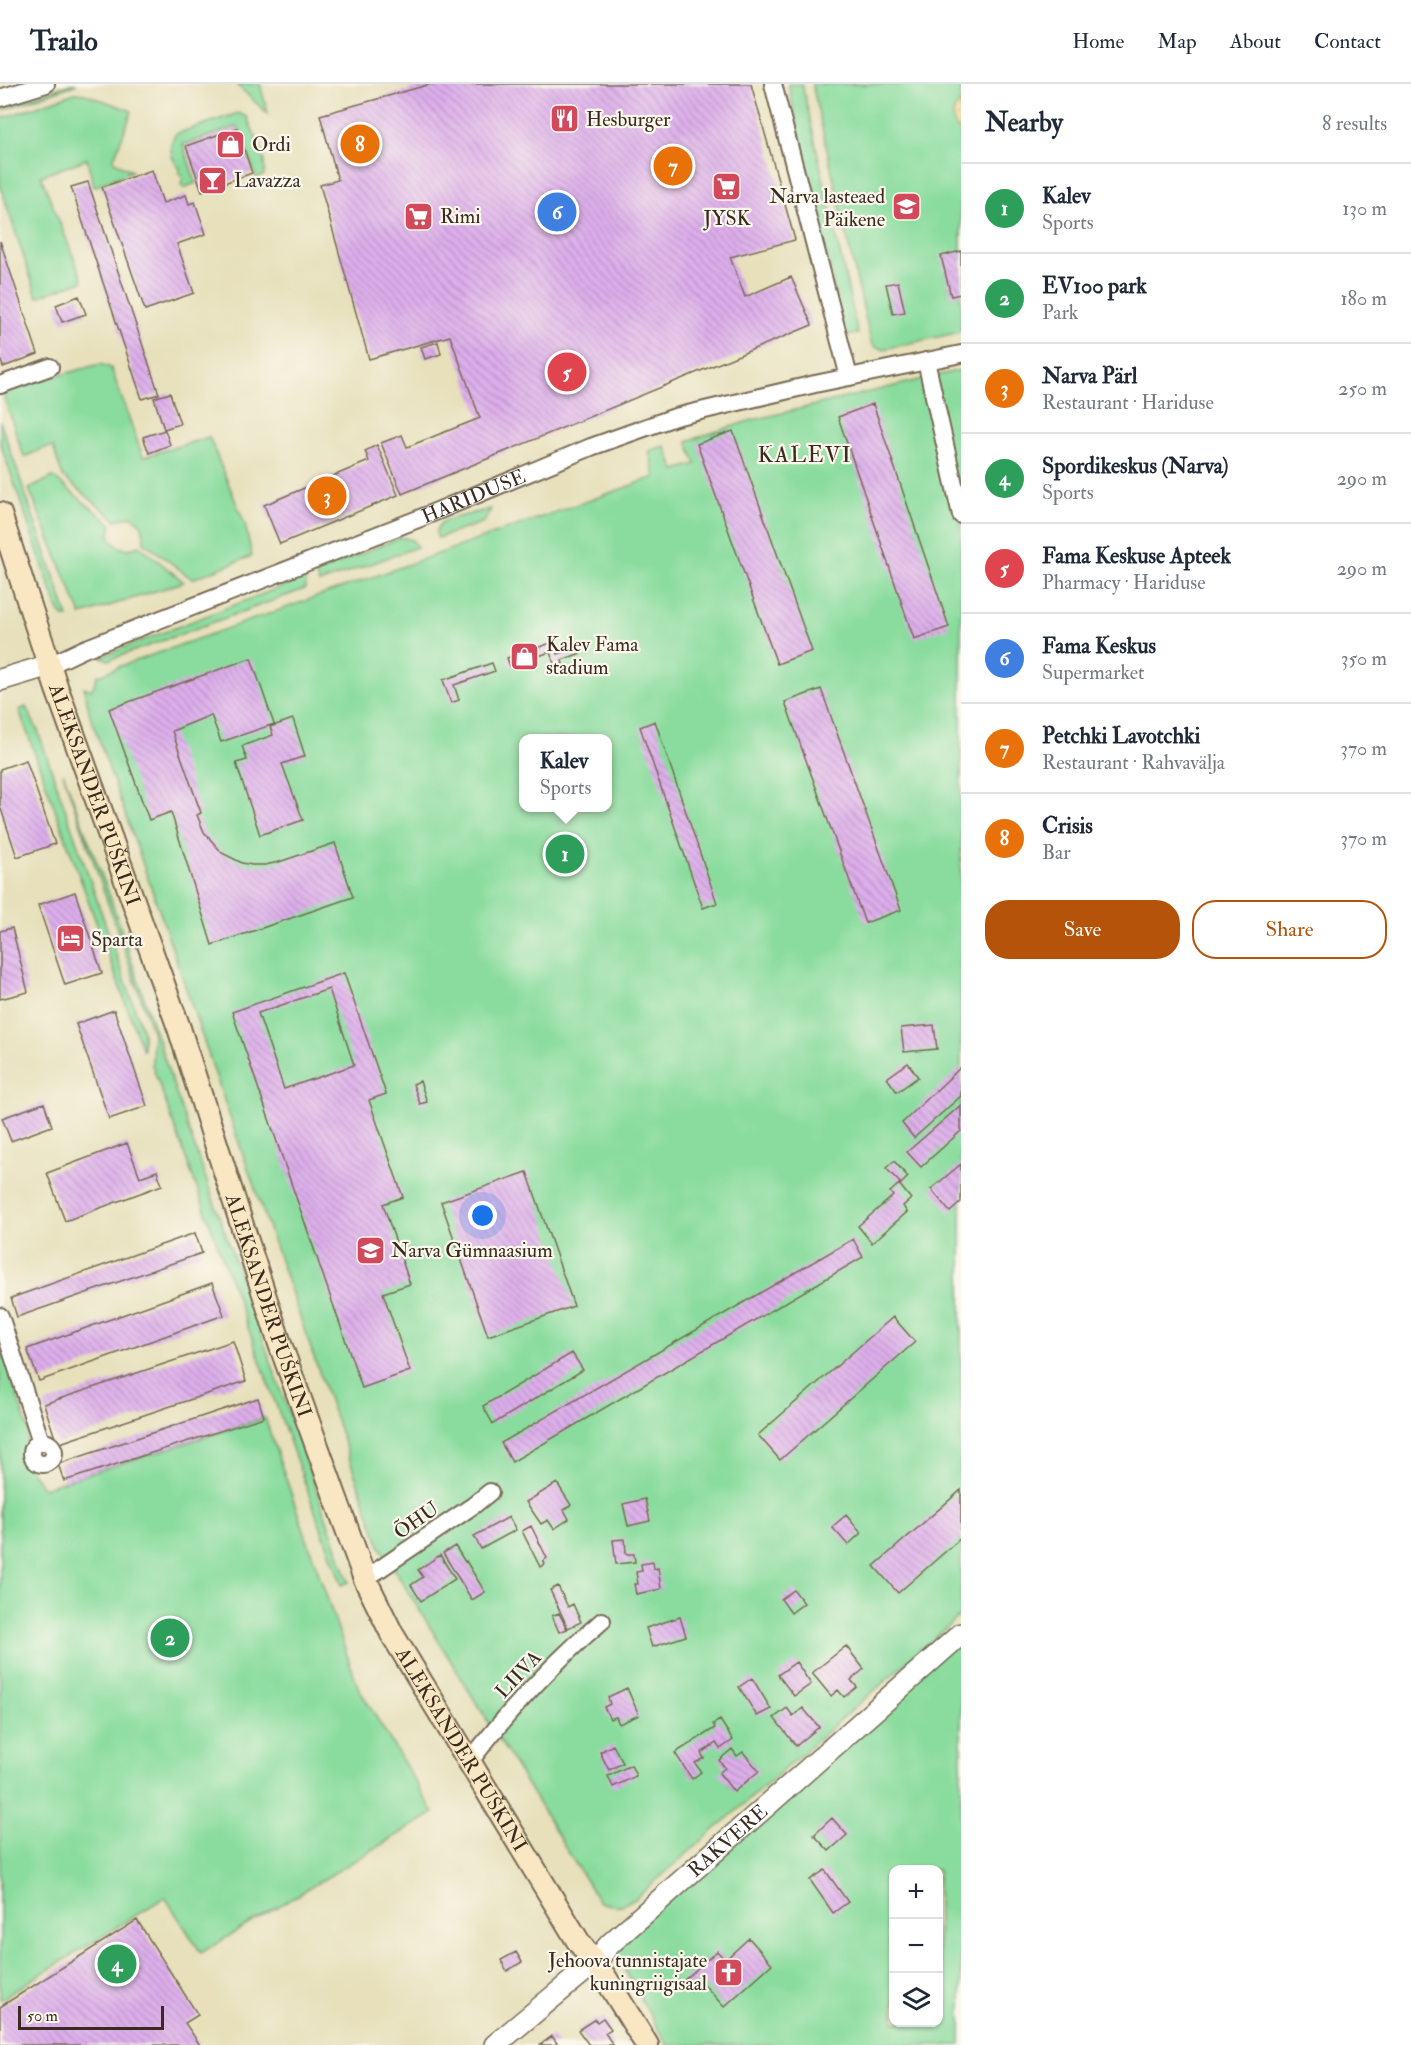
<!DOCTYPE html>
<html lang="en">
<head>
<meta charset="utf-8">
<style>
  :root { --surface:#fff; --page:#f2f2f3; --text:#1f2937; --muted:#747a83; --line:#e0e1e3; --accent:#b45309 }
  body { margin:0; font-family:"IM FELL Double Pica",serif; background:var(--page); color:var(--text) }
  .controls { position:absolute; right:18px; bottom:18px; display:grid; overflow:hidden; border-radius:12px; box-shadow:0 2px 4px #0004 }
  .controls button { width:54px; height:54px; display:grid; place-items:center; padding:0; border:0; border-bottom:2px solid var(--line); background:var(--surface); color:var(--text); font:30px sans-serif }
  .scale { position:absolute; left:18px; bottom:15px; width:146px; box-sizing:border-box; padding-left:6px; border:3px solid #3b2a1e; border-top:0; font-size:16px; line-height:21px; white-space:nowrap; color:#3b2a1e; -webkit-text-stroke:4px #fbf7ec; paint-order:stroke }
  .you { position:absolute; left:483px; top:1132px; width:21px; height:21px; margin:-15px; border:4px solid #fff; border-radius:50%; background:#1a73e8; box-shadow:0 0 0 9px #1a73e833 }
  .badge { display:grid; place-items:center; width:39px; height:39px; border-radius:50%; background:var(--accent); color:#fff; font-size:20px; font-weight:700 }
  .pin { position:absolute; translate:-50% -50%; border:3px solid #fff; box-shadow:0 2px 6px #0006 }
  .popup { position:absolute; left:519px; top:650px; width:93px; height:78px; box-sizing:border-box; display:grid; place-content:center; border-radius:12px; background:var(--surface); filter:drop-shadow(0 2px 4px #0005); font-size:20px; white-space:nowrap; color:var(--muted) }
  .popup b { font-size:22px; color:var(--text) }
  .popup::after { content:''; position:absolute; left:50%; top:100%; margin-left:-12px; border:12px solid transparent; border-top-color:var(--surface) }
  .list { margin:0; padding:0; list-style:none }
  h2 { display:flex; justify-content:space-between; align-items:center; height:78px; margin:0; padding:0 24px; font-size:26px }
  h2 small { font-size:20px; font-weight:400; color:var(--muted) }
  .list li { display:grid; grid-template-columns:39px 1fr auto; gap:18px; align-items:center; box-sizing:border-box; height:90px; padding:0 24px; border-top:2px solid var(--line) }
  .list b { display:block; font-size:22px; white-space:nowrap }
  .list p { margin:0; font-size:20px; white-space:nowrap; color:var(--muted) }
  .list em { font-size:20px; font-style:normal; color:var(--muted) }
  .actions { display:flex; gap:12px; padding:18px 24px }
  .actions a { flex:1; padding:14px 0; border:2px solid var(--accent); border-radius:24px; text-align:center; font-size:21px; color:var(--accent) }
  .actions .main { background:var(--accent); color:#fff }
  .icon { flex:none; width:33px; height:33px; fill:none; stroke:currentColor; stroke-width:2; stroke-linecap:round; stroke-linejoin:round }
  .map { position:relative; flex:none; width:961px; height:1961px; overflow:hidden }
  header { display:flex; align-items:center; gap:36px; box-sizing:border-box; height:84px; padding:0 30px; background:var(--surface); border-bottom:2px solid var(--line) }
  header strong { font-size:28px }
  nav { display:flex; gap:33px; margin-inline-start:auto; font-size:21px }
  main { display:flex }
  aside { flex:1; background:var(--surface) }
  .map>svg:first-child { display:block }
  .green { fill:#89dc9d; stroke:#62835e; stroke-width:1.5; fill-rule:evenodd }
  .sand { fill:url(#sand-dots); stroke:#94825e; stroke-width:1.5 }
  .building { fill:url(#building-back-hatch); fill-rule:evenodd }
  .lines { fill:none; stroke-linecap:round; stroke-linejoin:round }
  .minor-casing { stroke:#776a55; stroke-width:20 }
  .tertiary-casing { stroke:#776a55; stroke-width:24 }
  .secondary-casing { stroke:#776a55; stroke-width:26 }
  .minor { stroke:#fff; stroke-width:16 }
  .tertiary { stroke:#fff; stroke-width:21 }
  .secondary { stroke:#f9e7c3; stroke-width:22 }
  .labels { text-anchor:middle; stroke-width:4.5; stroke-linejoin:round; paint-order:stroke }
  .poi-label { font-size:20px; fill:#3b2a1e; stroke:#fbf7ec; text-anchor:start }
  .street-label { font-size:20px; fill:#3b2a1e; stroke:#fbf7ec }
  .quarter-label { font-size:22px; letter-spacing:1.5px; fill:#3b2a1e; stroke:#fbf7ec }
</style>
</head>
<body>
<header>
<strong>Trailo</strong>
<nav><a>Home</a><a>Map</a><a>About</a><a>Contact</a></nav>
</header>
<main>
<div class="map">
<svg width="961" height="1961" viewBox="0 0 961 1961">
  <defs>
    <pattern id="sand-dots" width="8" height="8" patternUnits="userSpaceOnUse" patternTransform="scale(1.5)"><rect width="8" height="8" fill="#eeda9e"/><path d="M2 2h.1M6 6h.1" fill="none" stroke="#cdbb88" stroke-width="1.8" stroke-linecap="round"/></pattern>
    <pattern id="building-back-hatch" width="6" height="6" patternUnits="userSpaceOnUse" patternTransform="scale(1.5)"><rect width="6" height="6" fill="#deafec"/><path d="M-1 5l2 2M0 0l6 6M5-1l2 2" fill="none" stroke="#b58fbf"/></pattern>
  </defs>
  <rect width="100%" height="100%" fill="#fbf7ec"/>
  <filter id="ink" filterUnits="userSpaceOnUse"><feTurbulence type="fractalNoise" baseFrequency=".0167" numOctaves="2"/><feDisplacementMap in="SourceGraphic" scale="12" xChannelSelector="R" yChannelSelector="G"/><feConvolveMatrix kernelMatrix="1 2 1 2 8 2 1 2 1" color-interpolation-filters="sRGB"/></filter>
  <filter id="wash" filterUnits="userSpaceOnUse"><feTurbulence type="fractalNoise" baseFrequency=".008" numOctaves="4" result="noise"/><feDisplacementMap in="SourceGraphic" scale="24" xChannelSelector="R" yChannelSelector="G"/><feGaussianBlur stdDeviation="1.35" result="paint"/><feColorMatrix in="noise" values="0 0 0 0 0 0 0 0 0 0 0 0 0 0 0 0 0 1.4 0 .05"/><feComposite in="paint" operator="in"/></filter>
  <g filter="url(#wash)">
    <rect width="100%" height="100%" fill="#e7e0bb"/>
    <path class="green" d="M70,0h7l-77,27v-3z
      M236,0h24l8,30z
      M788,0h14l56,250 -13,2z
      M812,0h149v248l-78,17 -8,-2 -4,-5z
      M75,9l10,1 47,17 -19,50 19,10 -38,16 -7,-28 -46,17 42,105 -46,16 -37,-112v-66z
      M238,29l9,4c6,16 21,40 17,58l-7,4 -19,-53 -55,19 13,38 -13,5 -2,-4 2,-7 -4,-5 1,-4c-10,-8 -12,-25 -4,-34z
      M100,280l11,4 32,89 66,-20 36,87 7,32 -60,23 -48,-37c0,-14 -1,-19 -13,-26l-15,4 -53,-43 -10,-30 -8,1 -21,9 -22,-66z
      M961,286v1245l-326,284c-15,8 -19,8 -36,3l-219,-356 -156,-446 -62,-182 -72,-203 -6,-28 8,3 5,-14 24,-10 534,-189 -6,-26 16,-5 10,24 21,-6 -9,-23 62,-20zM523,654h84v70h-84z
      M0,337l68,196h-5l-6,-10 -57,-165z
      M53,393l58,47 -1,13c7,13 17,14 30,9l44,36 -103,33 -52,-126z
      M491,425l-7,13 -46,16 -2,-5c2,-7 4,-10 10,-13z
      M401,453l11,3 5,7 -98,36 -4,-10z
      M304,494l2,5 -1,6 -196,71 -9,-3z
      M26,623l12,24 105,301v19l-124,-341z
      M63,689l46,121 76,226 164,462 -7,3 -190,-520 1,-32z
      M0,1260l29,88c-1,7 -4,13 -5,19 0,13 12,27 19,37l222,-70 93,269 76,126 -233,140 -36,-56 -165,103z
      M961,1550v411h-294l-57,-101zM894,1786h44v152h-44z"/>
    <path class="sand" d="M961,18v30c-11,-9 -11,-21 0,-30z"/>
    <g id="blocks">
      <path class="building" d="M431,0h320l44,156 -65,17 15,40 46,-20 21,48 -410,169 -21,-51 21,-8 5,12 73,-29 -30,-82 -81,23 -49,-174 18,-5 -18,-65z
        M237,44l15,45 -50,18 -16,-45z
        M152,86l11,33 23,-8 3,9 6,-2 11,32 -29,10 17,49 -49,17 -43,-123z
        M88,98l71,212 -17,5 -71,-212z
        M0,157l38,113 -35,13 -3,-9z
        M961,167v43l-10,2 -10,-40z
        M898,198l7,30 -12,2 -7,-30z
        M79,212l7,18 -24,8 -6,-17z
        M438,258l3,12 -16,5 -4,-12z
        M170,309l10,31 -16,5 -10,-31z
        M873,320l76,223 -35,12 -76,-222z
        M165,346l5,15 -21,8 -6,-16z
        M733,347l79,220 -35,13 -80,-220z
        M377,361l21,50 -118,49 -16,-39 105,-44 -4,-10z
        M554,558l4,12 21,-7 2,6 -19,7 1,4 -8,3 -5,-15 -40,14 -3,-8z
        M251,574l23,66 -53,18 -10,-27 -39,16 29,82 -4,2 7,17 18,21 20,10 10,2h13l14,-3 56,-19 18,54 -141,48 -41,-133 -22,8 -40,-111z
        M492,579l3,8 -41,14 5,15 -8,3 -8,-23z
        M821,605l80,221 -36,13 -80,-221z
        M293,635l12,37 -23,8 21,56 -43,15 -24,-72 11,-3 -5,-14 31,-11 -3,-8z
        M655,637l62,182 -14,5 -63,-181z
        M26,676l29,84 -38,13 -17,-51v-37z
        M75,808l27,81 -37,12 -27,-80z
        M12,844l16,64 -28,7v-68z
        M344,889l42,121 -17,6 34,97 -20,7 27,80 -27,9 27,78 -48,17 -130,-376zM329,905l25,76 -70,24 -26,-76z
        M114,926l33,96 -38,13 -33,-95z
        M934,941l3,24 -33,3 -3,-24z
        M908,979l10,14 -21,15 -10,-14z
        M961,983v29l-47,42 -12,-15z
        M420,997l7,21 -7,2 -7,-20z
        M44,1019l8,23 -41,15 -9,-23z
        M961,1021v26l-40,36 -14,-15z
        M127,1059l13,34 17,-6 5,14 -97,36 -18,-48z
        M894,1077l14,16 -7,7 -15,-16z
        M961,1080v38l-11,10 -19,-23z
        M527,1088l47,134 -86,30 -47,-134z
        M899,1100l12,15 -8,7 4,6 -35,31 -14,-17 35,-30 -3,-4z
        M195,1149l7,20 -185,64 -6,-19z
        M853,1155l10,18 -351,205 -11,-19z
        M212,1199l12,32 -185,66 -12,-32z
        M893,1233l22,25 -135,118 -22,-25z
        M233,1257l13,40 -189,63 -13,-40z
        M572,1269l11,17 -90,54 -10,-18z
        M258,1314l6,19 -200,64 -6,-17z
        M557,1399l14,22 -7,5 5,9 -15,10 -6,-9 -7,4 -15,-22z
        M961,1406v48l-63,55 -24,-27z
        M645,1415l5,22 -22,5 -5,-22z
        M846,1431l15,18 -13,12 -16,-18z
        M509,1433l7,13 -35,19 -7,-13z
        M531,1442l16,32 -4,3 2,3 -5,3 -18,-36z
        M625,1455l1,15h8l1,8 -19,2 -3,-24z
        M455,1462l10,16 1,-1 19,31 -13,8 -29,-47z
        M440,1471l15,24 -34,22 -10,-16 12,-8 -5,-7z
        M653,1478l1,7 4,-1 3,21 -25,5 -2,-10h4l-2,-12 6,-1 -1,-7z
        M558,1502l10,21 5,-3 8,18 -13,6 -18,-38z
        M794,1506l10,13 -13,10 -10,-14z
        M559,1529l8,16 -8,3 -7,-16z
        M680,1533l6,19 -34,11 -6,-19z
        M846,1562l18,23 -13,11 6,7 -13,10 -6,-7 -7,6 -19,-23z
        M796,1578l15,22 -17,12 -16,-21z
        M752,1594l19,31 -14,7 -18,-29z
        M627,1604l12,27 -20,9 -3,-7 -6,2 -6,-12 6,-3 -2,-7z
        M787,1624l6,8 10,-8 16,19 -23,19 -22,-28z
        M720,1636l13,20 -13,9 -4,-6 -15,10 3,5 -9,5 6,9 -9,7 -17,-26 40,-25 -2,-4z
        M613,1661l10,18 -14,7 -9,-18z
        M732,1665l5,7 6,-4 16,19 -25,21 -15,-19 6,-5 -6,-8z
        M631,1681l5,11 -23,11 -5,-11z
        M832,1734l15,17 -18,16 -15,-16z
        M825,1786l23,32 -15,11 -23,-33z
        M137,1836l61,95 -13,8 15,22h-200v-38z
        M749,1854l23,26 -48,43 -24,-27 -11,10 -7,-8 35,-31 8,9z
        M516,1868l6,10 -15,9 -6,-11z
        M603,1934l8,11 -6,4 8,12h-24l-11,-15 17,-11 2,3z
        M552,1952l5,7 -3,2h-14z"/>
    </g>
  </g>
  <g filter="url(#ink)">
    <use href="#blocks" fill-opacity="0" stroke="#776a55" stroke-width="1.5"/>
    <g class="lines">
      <defs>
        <g id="minor">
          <path d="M773,0l76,293"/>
          <path d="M0,14l46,-14"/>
          <path d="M926,277l35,154"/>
          <path d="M0,301l50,-18"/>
          <path id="s1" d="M50,581l34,-16 334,-130 173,-72 84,-30 140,-33 146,-30"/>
          <path d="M0,1232l41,126"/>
          <circle cx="43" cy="1369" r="11"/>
          <path d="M365,1495l109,-74 16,-13"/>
          <path d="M470,1677c38,-49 84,-99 132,-140"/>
        </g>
        <g id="tertiary">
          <path d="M0,596l50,-15"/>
          <path id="s2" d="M495,1961l100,-83 15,-18 351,-310"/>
        </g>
        <g id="secondary">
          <path id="s3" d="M0,430l57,175 122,339 101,316 85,235 27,55 186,307 27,36 42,68"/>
        </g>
      </defs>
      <use href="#minor" class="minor-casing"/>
      <use href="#tertiary" class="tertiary-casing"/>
      <use href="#secondary" class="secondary-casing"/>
      <use href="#minor" class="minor"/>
      <use href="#tertiary" class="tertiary"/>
      <use href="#secondary" class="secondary"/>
    </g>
  </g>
  <defs>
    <symbol id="restaurant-square" viewBox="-11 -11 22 22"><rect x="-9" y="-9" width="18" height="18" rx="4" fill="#d1495b" stroke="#fbf7ec"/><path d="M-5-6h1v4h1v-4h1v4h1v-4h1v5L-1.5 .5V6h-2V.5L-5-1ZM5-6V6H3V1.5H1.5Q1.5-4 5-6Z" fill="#fff"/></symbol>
    <symbol id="shop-square" viewBox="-11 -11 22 22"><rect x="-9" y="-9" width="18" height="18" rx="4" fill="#d1495b" stroke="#fbf7ec"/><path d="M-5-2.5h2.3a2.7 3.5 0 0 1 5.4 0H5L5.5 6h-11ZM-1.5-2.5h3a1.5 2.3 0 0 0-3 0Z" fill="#fff"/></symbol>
    <symbol id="bar-square" viewBox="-11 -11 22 22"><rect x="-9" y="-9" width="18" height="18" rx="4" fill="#d1495b" stroke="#fbf7ec"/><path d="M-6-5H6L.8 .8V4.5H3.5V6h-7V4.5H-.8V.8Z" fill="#fff"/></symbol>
    <symbol id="supermarket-square" viewBox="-11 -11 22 22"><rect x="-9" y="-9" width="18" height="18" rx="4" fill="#d1495b" stroke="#fbf7ec"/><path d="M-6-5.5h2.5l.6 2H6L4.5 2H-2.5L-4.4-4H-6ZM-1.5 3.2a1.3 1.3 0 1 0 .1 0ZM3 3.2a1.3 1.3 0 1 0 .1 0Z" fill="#fff"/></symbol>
    <symbol id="school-square" viewBox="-11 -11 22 22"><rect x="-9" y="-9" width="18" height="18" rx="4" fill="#d1495b" stroke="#fbf7ec"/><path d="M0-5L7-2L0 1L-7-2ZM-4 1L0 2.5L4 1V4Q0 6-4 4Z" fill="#fff"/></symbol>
    <symbol id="hotel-square" viewBox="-11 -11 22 22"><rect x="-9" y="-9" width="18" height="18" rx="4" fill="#d1495b" stroke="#fbf7ec"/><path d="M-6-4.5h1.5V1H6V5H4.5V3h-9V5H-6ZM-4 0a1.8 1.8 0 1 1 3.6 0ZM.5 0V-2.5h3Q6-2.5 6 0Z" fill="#fff"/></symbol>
    <symbol id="church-square" viewBox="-11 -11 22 22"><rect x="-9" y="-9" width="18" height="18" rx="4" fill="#d1495b" stroke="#fbf7ec"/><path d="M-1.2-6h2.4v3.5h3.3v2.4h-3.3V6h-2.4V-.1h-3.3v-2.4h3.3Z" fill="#fff"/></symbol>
  </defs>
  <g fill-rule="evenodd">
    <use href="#restaurant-square" x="548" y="18" width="33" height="33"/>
    <use href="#shop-square" x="214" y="44" width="33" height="33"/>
    <use href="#bar-square" x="196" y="80" width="33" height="33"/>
    <use href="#supermarket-square" x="710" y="86" width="33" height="33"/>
    <use href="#school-square" x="890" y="106" width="33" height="33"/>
    <use href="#supermarket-square" x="402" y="116" width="33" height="33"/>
    <use href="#shop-square" x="508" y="556" width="33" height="33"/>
    <use href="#hotel-square" x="54" y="838" width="33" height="33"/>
    <use href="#school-square" x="354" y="1150" width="33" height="33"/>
    <use href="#church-square" x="712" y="1872" width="33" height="33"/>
  </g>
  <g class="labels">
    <g class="poi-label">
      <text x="586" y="42">Hesburger</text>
      <text x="252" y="67">Ordi</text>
      <text x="234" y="103">Lavazza</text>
      <text x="885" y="119" text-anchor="end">Narva lasteaed<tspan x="885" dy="23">Päikene</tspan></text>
      <text x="440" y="139">Rimi</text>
      <text x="727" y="141" text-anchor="middle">JYSK</text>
      <text x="546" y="567">Kalev Fama<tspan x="546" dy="23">stadium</tspan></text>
      <text x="91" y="862">Sparta</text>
      <text x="391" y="1173">Narva Gümnaasium</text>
      <text x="707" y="1883" text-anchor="end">Jehoova tunnistajate<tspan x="707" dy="23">kuningriigisaal</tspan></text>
    </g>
    <g class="street-label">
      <text dy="7" stroke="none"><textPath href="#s1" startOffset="456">HARIDUSE</textPath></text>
      <text dy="7" stroke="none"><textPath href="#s3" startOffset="296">ALEKSANDER PUŠKINI</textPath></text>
      <text dy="7" stroke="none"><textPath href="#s3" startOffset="836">ALEKSANDER PUŠKINI</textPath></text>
      <text transform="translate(416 1436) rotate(-35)" y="7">ÕHU</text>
      <text transform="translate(518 1590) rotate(-47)" y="7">LIIVA</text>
      <text dy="7" stroke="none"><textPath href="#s3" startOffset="1322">ALEKSANDER PUŠKINI</textPath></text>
      <text dy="7" stroke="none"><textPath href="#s2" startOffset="310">RAKVERE</textPath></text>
    </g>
    <g class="quarter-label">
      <text x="805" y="378">KALEVI</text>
    </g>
  </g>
</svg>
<div class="controls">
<button>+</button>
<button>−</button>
<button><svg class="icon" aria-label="layers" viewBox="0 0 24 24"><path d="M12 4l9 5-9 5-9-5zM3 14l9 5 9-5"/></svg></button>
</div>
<div class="scale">50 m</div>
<div class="you"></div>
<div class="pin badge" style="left:565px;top:770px;background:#2e9e5b">1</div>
<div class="popup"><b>Kalev</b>Sports</div>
<div class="pin badge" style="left:170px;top:1554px;background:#2e9e5b">2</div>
<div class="pin badge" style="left:327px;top:412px;background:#e8710a">3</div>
<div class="pin badge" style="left:117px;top:1880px;background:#2e9e5b">4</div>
<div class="pin badge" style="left:567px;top:288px;background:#e0444e">5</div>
<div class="pin badge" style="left:557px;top:128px;background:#3f7fe0">6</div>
<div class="pin badge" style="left:673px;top:82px;background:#e8710a">7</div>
<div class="pin badge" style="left:360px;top:60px;background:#e8710a">8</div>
</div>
<aside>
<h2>Nearby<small>8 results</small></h2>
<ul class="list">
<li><span class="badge" style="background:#2e9e5b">1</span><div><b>Kalev</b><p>Sports</p></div><em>130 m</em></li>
<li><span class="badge" style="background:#2e9e5b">2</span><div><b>EV100 park</b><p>Park</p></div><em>180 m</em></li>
<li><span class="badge" style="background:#e8710a">3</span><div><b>Narva Pärl</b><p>Restaurant · Hariduse</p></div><em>250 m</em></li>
<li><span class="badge" style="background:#2e9e5b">4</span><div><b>Spordikeskus (Narva)</b><p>Sports</p></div><em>290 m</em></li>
<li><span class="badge" style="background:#e0444e">5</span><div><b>Fama Keskuse Apteek</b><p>Pharmacy · Hariduse</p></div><em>290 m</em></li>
<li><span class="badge" style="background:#3f7fe0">6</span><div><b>Fama Keskus</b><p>Supermarket</p></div><em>350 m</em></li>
<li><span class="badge" style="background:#e8710a">7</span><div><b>Petchki Lavotchki</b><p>Restaurant · Rahvavälja</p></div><em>370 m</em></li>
<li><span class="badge" style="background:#e8710a">8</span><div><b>Crisis</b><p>Bar</p></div><em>370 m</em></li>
</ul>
<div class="actions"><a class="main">Save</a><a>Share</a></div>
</aside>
</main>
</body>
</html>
